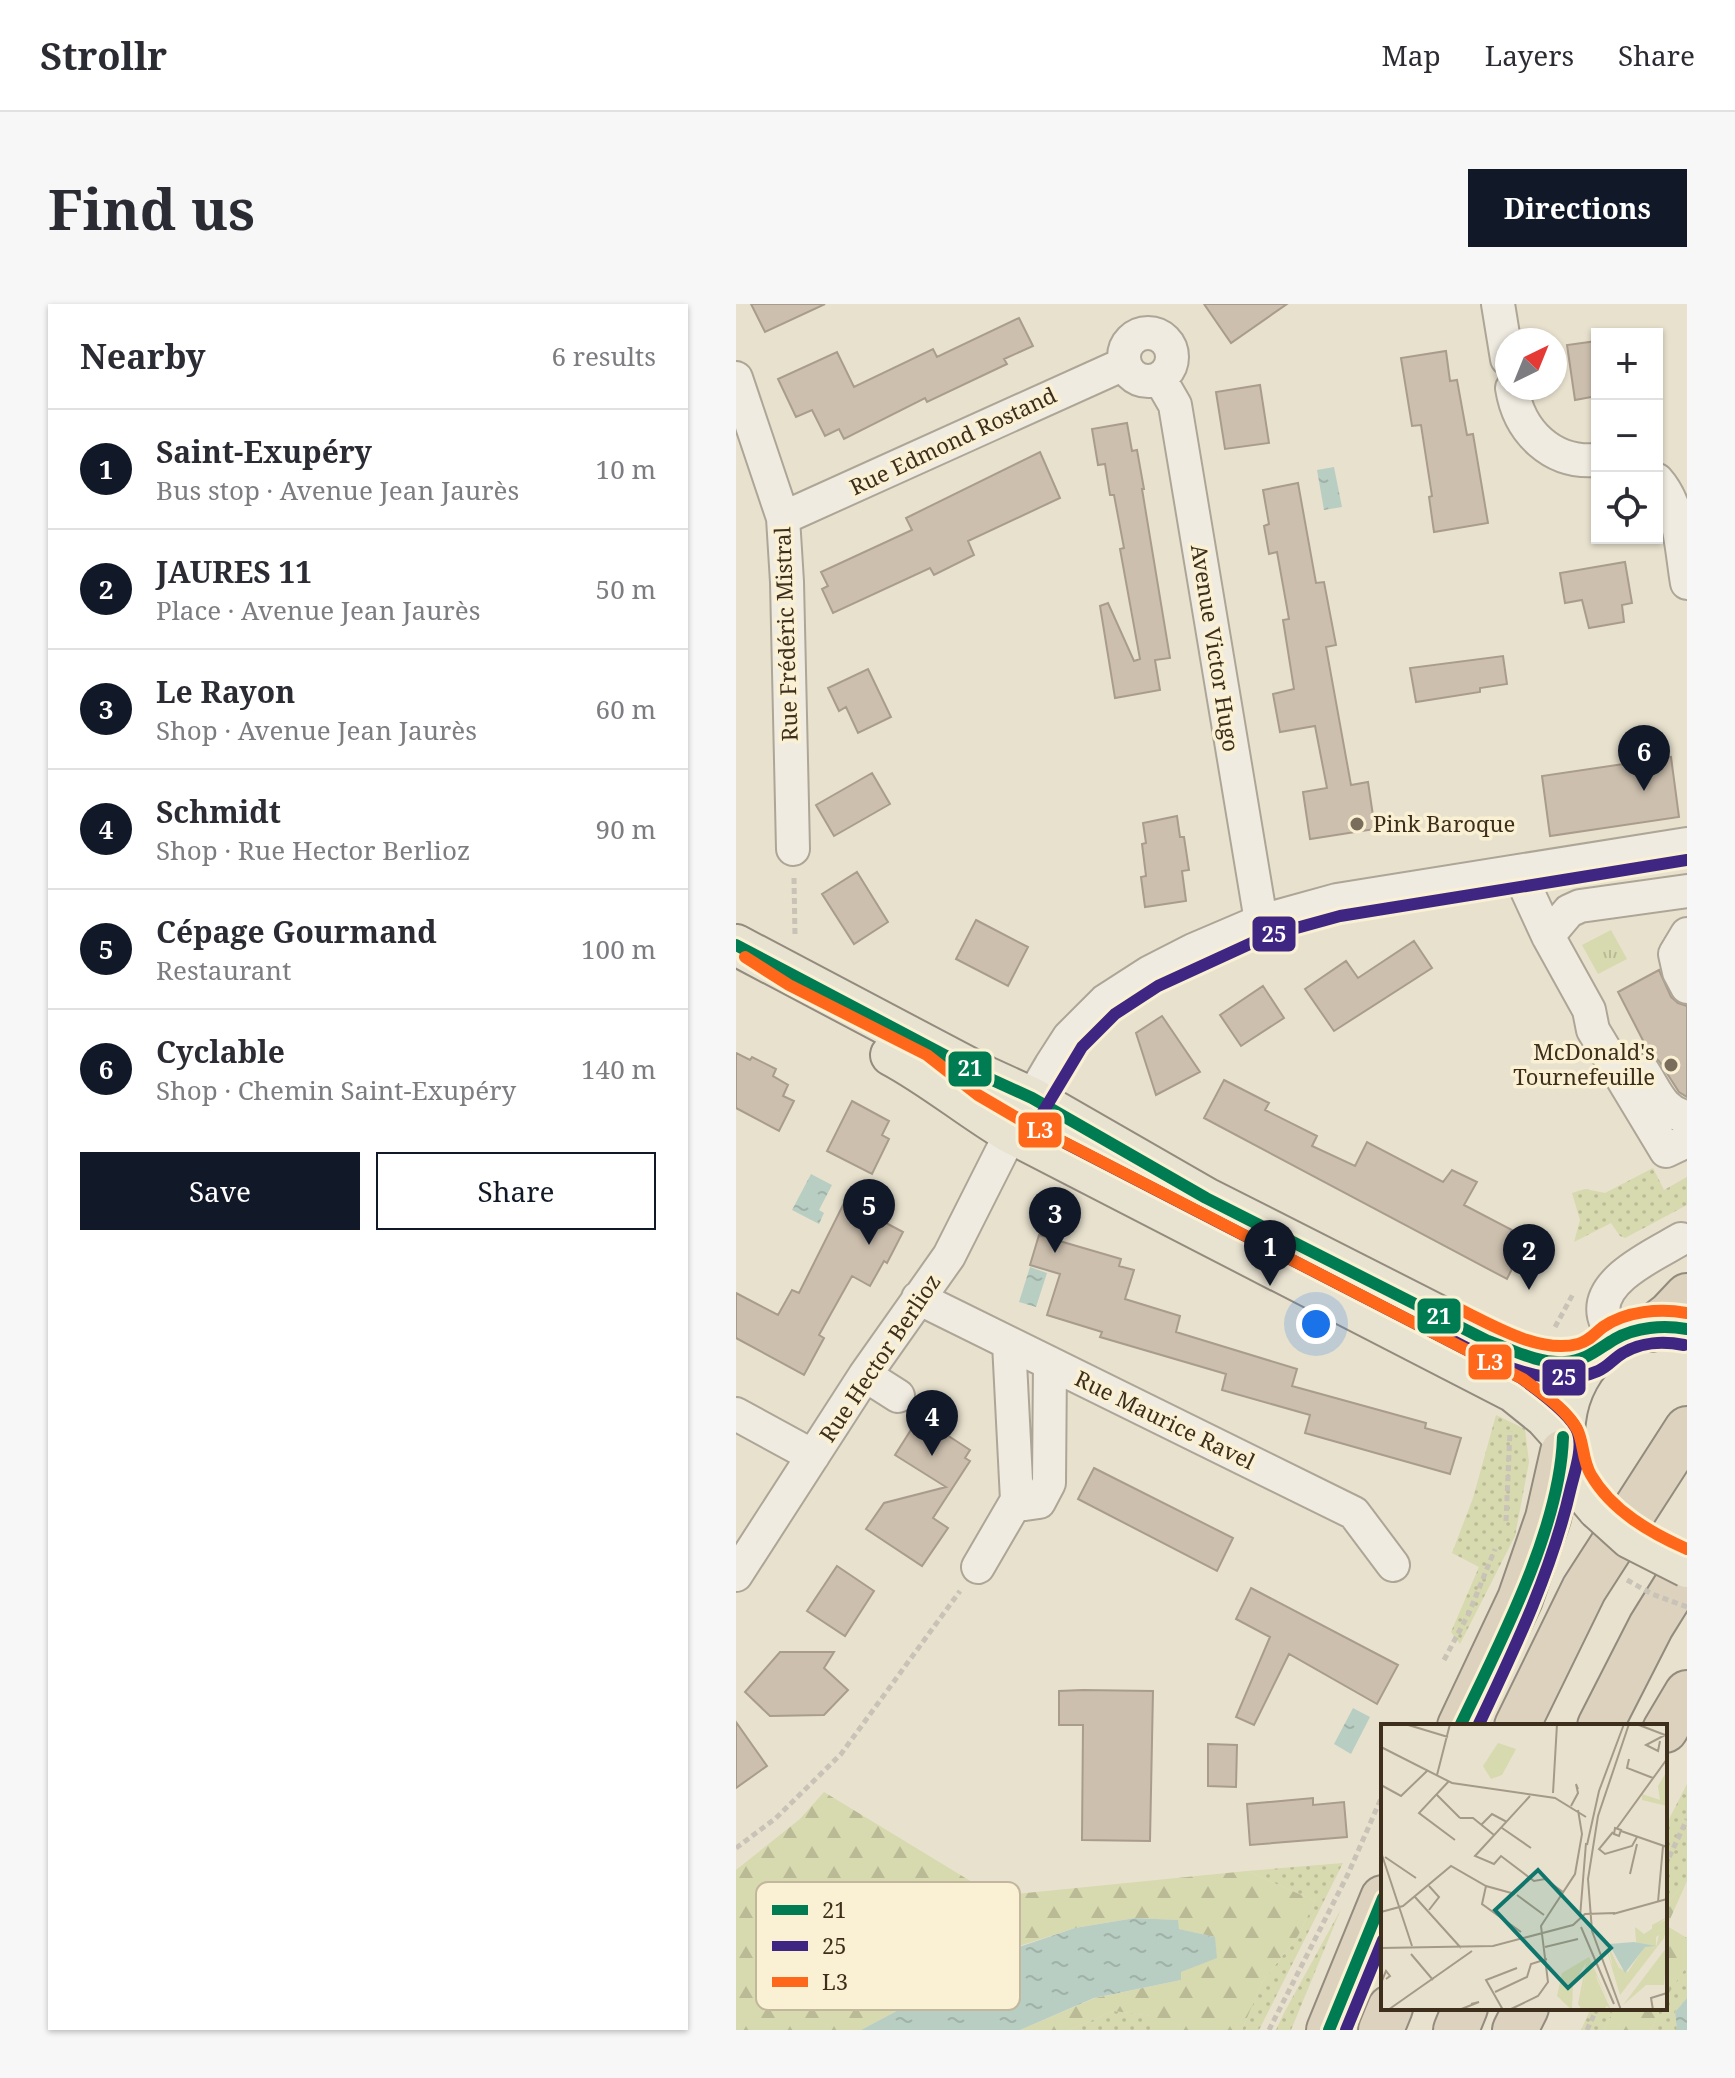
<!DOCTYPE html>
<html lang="en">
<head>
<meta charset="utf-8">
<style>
  :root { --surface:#fff; --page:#f7f7f7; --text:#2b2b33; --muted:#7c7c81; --line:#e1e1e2; --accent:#111827 }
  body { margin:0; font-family:"Noto Serif",serif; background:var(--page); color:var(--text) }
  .controls { position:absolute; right:24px; top:24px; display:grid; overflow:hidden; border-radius:0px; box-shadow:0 2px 6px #0004 }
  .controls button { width:72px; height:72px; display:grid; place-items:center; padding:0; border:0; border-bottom:2px solid var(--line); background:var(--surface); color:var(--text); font:40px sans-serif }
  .compass { position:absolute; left:759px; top:24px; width:72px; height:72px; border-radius:50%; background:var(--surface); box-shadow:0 2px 6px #0004; rotate:43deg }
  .you { position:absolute; left:580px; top:1020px; width:28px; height:28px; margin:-20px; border:6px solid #fff; border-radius:50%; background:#1a73e8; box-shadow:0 0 0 12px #1a73e833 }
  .badge { display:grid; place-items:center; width:52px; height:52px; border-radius:50%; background:var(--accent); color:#fff; font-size:26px; font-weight:700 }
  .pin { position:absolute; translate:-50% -66px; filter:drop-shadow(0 2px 4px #0008) }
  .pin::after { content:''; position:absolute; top:42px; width:28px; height:24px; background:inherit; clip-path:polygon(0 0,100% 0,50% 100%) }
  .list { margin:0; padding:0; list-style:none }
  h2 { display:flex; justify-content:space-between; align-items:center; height:104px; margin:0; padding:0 32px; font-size:34px }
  h2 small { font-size:26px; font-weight:400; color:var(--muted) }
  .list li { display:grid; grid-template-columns:52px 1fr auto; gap:24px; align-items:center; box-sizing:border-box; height:120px; padding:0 32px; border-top:2px solid var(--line) }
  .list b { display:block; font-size:30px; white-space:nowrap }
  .list p { margin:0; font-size:26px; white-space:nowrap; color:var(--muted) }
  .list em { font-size:26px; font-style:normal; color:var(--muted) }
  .actions { display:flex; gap:16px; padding:24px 32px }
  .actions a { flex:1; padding:18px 0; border:2px solid var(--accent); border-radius:0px; text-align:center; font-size:28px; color:var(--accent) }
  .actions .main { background:var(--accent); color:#fff }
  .icon { flex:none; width:44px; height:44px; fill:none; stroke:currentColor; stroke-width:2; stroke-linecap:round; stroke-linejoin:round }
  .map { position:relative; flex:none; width:951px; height:1726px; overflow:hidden; border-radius:0px }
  header { display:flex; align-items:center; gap:48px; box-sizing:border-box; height:112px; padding:0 40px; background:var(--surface); border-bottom:2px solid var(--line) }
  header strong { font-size:38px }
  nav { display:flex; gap:44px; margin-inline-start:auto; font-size:28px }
  .intro { display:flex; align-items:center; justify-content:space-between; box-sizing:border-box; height:192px; padding:0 48px }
  h1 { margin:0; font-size:56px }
  .button { padding:20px 36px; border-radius:0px; background:var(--accent); color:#fff; font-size:28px; font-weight:700 }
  main { display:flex; gap:48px; padding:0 48px }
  aside { flex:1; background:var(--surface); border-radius:0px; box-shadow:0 2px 6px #0004 }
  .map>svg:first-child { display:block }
  .grass { fill:url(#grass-dots) }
  .forest { fill:url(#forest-firs) }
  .park { fill:url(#park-tufts) }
  .water { fill:url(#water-ripples) }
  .building { fill:#ccbfae; stroke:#a99c8c; stroke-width:2 }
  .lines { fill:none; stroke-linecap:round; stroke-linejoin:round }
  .minor-casing { stroke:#ada697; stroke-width:36 }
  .major-casing { stroke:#938b7e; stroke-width:44 }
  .highway-casing { stroke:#938b7e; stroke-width:48 }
  .path { stroke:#c8c2b7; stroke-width:5; stroke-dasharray:6 4; stroke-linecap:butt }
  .minor { stroke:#f0ebe0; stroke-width:32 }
  .major { stroke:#e8e2d1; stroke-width:40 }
  .highway { stroke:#dcd2be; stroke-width:44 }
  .major-bridge-casing { stroke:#938b7e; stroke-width:44; stroke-linecap:butt }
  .path-bridge { stroke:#c8c2b7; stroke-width:5; stroke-dasharray:6 4; stroke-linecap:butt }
  .major-bridge { stroke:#e8e2d1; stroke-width:40 }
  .bus-1-casing { stroke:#faf0d3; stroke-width:18 }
  .bus-2-casing { stroke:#faf0d3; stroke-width:18 }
  .bus-3-casing { stroke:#faf0d3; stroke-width:18 }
  .bus-1 { stroke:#007c52; stroke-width:12 }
  .bus-2 { stroke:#3f2682; stroke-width:12 }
  .bus-3 { stroke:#ff671b; stroke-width:12 }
  .poi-dot { fill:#7a6d5b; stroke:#faf0d3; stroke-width:3 }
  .labels { text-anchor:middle; stroke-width:7; stroke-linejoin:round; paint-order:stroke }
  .street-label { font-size:22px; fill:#3e2f1d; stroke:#faf0d3 }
  .poi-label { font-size:22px; fill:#3e2f1d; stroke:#faf0d3; text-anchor:start }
  .inset-road { fill:none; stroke:#a49a87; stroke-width:2 }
  .view { fill:#0f766e; fill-opacity:0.15; stroke:#0f766e; stroke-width:4 }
  .inset-edge { fill:none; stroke:#3e2f1d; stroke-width:4 }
  .key { fill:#faf0d3; stroke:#c2b69c; stroke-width:2 }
  .key-label { font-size:22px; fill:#3e2f1d }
  .line-badge { stroke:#faf0d3; stroke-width:3 }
  .badge-label { font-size:22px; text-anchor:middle; font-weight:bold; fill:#fff }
</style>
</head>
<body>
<header>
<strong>Strollr</strong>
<nav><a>Map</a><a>Layers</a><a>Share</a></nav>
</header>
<div class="intro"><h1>Find us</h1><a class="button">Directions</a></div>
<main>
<aside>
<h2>Nearby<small>6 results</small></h2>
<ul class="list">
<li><span class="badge">1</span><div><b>Saint-Exupéry</b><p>Bus stop · Avenue Jean Jaurès</p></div><em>10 m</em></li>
<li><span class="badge">2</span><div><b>JAURES 11</b><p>Place · Avenue Jean Jaurès</p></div><em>50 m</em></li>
<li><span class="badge">3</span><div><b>Le Rayon</b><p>Shop · Avenue Jean Jaurès</p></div><em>60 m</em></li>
<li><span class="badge">4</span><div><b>Schmidt</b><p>Shop · Rue Hector Berlioz</p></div><em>90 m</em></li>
<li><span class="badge">5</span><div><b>Cépage Gourmand</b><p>Restaurant</p></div><em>100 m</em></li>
<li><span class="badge">6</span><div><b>Cyclable</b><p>Shop · Chemin Saint-Exupéry</p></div><em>140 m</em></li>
</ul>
<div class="actions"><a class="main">Save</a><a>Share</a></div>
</aside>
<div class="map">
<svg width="951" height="1726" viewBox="0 0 951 1726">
  <defs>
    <pattern id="grass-dots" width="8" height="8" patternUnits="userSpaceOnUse" patternTransform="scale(2)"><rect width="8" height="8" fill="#d7d9af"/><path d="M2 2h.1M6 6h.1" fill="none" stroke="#babb96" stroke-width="1.8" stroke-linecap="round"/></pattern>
    <pattern id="forest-firs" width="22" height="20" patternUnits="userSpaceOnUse" patternTransform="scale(2)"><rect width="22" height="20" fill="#d7d9af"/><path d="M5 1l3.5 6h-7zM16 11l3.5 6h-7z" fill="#babb96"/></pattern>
    <pattern id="park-tufts" width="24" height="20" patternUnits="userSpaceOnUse" patternTransform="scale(2)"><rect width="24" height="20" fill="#d7d9af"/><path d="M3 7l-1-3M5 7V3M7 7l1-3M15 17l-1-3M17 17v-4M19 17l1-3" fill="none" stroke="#babb96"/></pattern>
    <pattern id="water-ripples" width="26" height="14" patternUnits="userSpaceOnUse" patternTransform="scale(2)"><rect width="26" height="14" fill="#b9cec3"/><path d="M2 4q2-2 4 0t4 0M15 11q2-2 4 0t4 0" fill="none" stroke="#a0b1a7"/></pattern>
  </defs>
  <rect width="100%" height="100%" fill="#e8e1ce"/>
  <path class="grass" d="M917,864l11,22 23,-13v28l-62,33 -5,-2 -9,-13 -37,19 6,-22 -8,-27 13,-4 20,4z
    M760,1111l29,14 4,33 -14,74 -55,108 -9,-12 28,-65 -27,-14 21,-55z
    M951,1480v97l-22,24v-78z
    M607,1559l-84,167h-17l20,-48 36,-46 17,-35 -68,-30z
    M605,1605l-50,121h-15l8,-17z
    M949,1665l2,2v27l-12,14 2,18h-26l10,-22h4l3,-16z
    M855,1704h23l-10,22h-23z
    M378,1707l39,5 -1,14h-83z"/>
  <path class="forest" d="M88,1488l171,104 252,-25 68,30 -17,35 -36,46 -20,48h-90v-14l-38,-5 -45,19h-49l75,-32 86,-18v-8l34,-35 -37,-8 -1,-9 -42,-2 -60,10 -65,21 -149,81h-125v-160l64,-51z
    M951,1577l-20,45 20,12v33l-3,-1 -19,29v-94z
    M878,1704h47l-10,22h-47z"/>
  <path class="park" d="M875,626l16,29 -29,15 -16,-29z"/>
  <path class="water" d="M598,163l8,40 -18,3 -7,-40z
    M75,870l21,11 -13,25 5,3 -5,11 -27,-14z
    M294,963l17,6 -11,34 -17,-5z
    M617,1404l17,9 -19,37 -17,-10z
    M399,1614l43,2 1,9 36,8 2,21 -36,14v8l-87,18 -74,32h-159l149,-80 65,-22z
    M951,1694v32h-10l-2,-18z"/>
  <path class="building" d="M15,0h74l-60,28z
    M468,0h83l-56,39z
    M283,14l14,28 -29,13 3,5 -80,38 -2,-4 -81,41 -5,-10 -14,7 -13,-26 -16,7 -18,-38 59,-27 17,35 79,-38 4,8z
    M861,37v55l-22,4 -8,-55z
    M710,47l4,30 7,-1 10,55 6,-1 15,89 -54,9 -5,-35 3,-1 -11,-71 -9,1 -11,-68z
    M524,81l9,58 -44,6 -9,-57z
    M391,119l5,28 5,-1 7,39h-2l28,169 -15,2 5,30 -45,8 -15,-92 8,-3 26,58 6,-2 -20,-110 4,-1 -10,-53h-4l-5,-31 -7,1 -6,-36z
    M304,148l20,46 -92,43 6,14 -40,20 -4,-7 -97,45 -11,-24 6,-3 -7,-14 91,-42 -6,-12z
    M562,179l18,100 8,-1 12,63 -10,2 25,138 17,-3 7,47 -65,10 -7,-47 24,-4 -12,-62 -35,6 -7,-38 21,-5 -11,-69 6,-1 -12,-67 -8,2 -5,-28 5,-2 -6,-34z
    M889,258l7,41 -10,2 2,17 -35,6 -7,-28 -17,3 -5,-30z
    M767,352l4,28 -27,4v4l-64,10 -6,-34z
    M132,365l23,48 -33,16 -12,-26 -7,4 -11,-23z
    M935,453l8,60 -129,19 -8,-60z
    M136,469l18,31 -56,32 -18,-31z
    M441,512l3,21h4l5,33 -7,1 4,30 -41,6 -4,-30 5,-1 -4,-32 4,-1 -3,-20z
    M121,568l31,50 -34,22 -32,-50z
    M240,616l52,27 -20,39 -52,-27z
    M678,637l18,27 -98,63 -29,-42 41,-28 12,17z
    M923,666l12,27 7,6 9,3v91l-8,-5 -20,-31 -9,-7 -32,-62z
    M527,682l21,32 -43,28 -21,-31z
    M426,712l38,56 -44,23 -20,-62z
    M0,749l14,7 2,-3 24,12 -3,7 15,9 -5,11 11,5 -15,30 -43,-23z
    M488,776l45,23 -4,7 52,26 -5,10 43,20 12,-24 76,40 9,-12 25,12 -13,23 63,33 -20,41 -303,-161z
    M116,797l37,20 -7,14 7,4 -17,35 -45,-23z
    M111,893l42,21 -3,5 17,9 -16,31 -3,-2 -14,25 -18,-10 -33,59 5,3 -20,37 -68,-37v-45l42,22 14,-25 7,3z
    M303,931l82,24 -2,7 15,4 -9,29 55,17 -4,16 121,37 -5,17 134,37 -1,5 36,10 -11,36 -145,-41 5,-18 -88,-25 4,-16 -126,-37 2,-5 -55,-17 13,-41 -30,-9z
    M188,1116l46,30 -5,8 5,3 -37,57 15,10 -26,38 -56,-37 18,-26 62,-16 -51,-32 19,-30z
    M358,1164l139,70 -16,33 -139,-72z
    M101,1262l37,25 -29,45 -38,-25z
    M515,1284l147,77 -21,39 -88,-50 -35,71 -18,-8 34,-80 -34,-18z
    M44,1348h54l-10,16 24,22 -24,25 -54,1 -25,-24z
    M347,1386l70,1 -3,150 -68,-1 1,-115h-24v-34z
    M0,1418l31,44 -31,22z
    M472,1440l29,1 -1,42 -28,-1z
    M577,1494v7l31,-3 3,35 -97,8 -3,-41z"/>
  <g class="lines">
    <defs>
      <path id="minor" d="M762,0l9,55
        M388 53a24 24 0 1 1 48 0a24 24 0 1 1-48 0Z
        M0,74l47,140 4,64 6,267
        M424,75l15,26 86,516
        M776,84c7,44 40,76 85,72
        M921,176c24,27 24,68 30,103
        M47,214l341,-154
        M782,567l30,65 41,74 4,20 73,121 21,-10
        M951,630l-12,20 4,18 8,15
        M812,632l21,-25 11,-5 107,-15
        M907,767c13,20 19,41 44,46
        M182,994l436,215 39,52
        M877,1036c-3,-8 -7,-16 -9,-24 -8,-36 52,-62 77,-77
        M273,1039l8,157 8,4 14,-2 10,-19 1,-120
        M129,1071l33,21
        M0,1110l77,42
        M242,1263l39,-67
        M0,1271l129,-200 84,-119 62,-123 40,-68 18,-28 36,-36 45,-29 43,-22 68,-29 76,-21 350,-56"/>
      <path id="major" d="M0,641l250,132 46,21 174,100 282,143 43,16 33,5 30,-6
        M155,751c43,23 79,54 120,78l503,259 31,25 18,20
        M862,1205c-14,-16 -30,-36 -35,-58 -2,-9 1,-21 2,-30 7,-61 60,-107 122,-92"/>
      <path id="highway" d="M915,1025l19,-15 17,-18
        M724,1422l60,-127 28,-81 15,-66
        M781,1422l67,-137 103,-160
        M864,1422l51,-100 36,-58
        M929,1426l22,-37
        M593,1726l54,-132
        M645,1726l9,-22
        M720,1726l9,-22
        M779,1726l11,-22"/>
    </defs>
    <use href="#minor" class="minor-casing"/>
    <use href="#major" class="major-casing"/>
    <use href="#highway" class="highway-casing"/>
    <path class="path" d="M58,574l1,58
      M819,1023l18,-33
      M770,1217l4,-90
      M708,1356l25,-47 26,-64
      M0,1544l40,-30 65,-64 119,-163
      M929,1562l22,-47
      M533,1726l79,-156 35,-80
      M851,1726l10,-22"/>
    <use href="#minor" class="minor"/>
    <use href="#major" class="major"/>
    <use href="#highway" class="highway"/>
    <defs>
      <path id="major-bridge" d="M862,1205l32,29 57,29"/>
    </defs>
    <use href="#major-bridge" class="major-bridge-casing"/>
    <path class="path-bridge" d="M891,1276l25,14 35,13"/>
    <use href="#major-bridge" class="major-bridge"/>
    <defs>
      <path id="bus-1" d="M0,641l250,132 46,21 174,100 282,143c25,9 50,23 77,21 21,-1 33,-13 50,-23 21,-12 48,-14 72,-10
        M724,1422c40,-83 100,-197 103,-289
        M593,1726l54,-132"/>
      <path id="bus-2" d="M708,1032c44,23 103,57 154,35 10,-4 16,-13 25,-18 18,-11 41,-12 61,-8
        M742,1422c37,-78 74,-155 93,-239 4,-16 12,-39 7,-54 -5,-18 -42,-44 -57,-55l-487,-251 48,-80 33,-33 43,-28 109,-50 73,-20 347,-56
        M610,1726l37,-90"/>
      <path id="bus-3" d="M9,653l44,28 138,70 51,40 41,24 504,260c18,14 42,29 54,50 7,13 5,31 14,46 21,36 60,58 96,74
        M725,1006c33,16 79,44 117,34 11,-3 16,-10 25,-17 23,-16 57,-19 84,-14"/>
    </defs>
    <use href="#bus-1" class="bus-1-casing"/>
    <use href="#bus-2" class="bus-2-casing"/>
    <use href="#bus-3" class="bus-3-casing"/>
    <use href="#bus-1" class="bus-1"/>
    <use href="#bus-2" class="bus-2"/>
    <use href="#bus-3" class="bus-3"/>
  </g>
  <g class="poi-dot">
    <circle cx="621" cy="520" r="8"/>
    <circle cx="935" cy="761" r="8"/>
  </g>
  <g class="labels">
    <g class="street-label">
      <text transform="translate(217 137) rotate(-25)" y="8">Rue Edmond Rostand</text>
      <text transform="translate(50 330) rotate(-92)" y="8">Rue Frédéric Mistral</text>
      <text transform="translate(479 344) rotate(81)" y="8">Avenue Victor Hugo</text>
      <text transform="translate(144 1054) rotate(-56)" y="8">Rue Hector Berlioz</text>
      <text transform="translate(429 1116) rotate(26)" y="8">Rue Maurice Ravel</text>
    </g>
    <g class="poi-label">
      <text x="637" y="528">Pink Baroque</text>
      <text x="919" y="756" text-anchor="end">McDonald's<tspan x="919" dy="25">Tournefeuille</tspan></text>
    </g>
  </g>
  <g transform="translate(645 1420)">
    <rect width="286" height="286" fill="#e8e1ce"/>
    <path d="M286,193l-11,10 2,5 9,-5 -3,11 -44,57 -20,-67 13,40 -5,-23 11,23 10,5 16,-24 11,-2 3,-12 -6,4 -1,-14zM286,223l-3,38h-18l-23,20zM205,246l12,18 -3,-13 16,35 -4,-4 -4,4 -3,-9 -11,1 -6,-13z" fill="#d7d9af"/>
    <path d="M286,47v35l-25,-6v-6l18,6 -2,-14zM286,195v8l-11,6v14l-11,2 -10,19 -6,5 -6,1 -12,-25 11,22 6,1 17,-26 -9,-4 -1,-15 9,7zM208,233l21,47 -14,-29 2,14 -12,-19 -3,19 6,12 10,-4 5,11 -22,2 -4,-6 8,-41 -13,21 -1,26 -15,-14 5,-23z" fill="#d7d9af"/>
    <path d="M117,19l18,6 -14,26 -11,4 -8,-13z" fill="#d7d9af"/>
    <path d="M253,218l22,4 -11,1 -20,26 -16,-29z" fill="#b9cec3"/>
    <path class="inset-road" d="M24,0l43,13M258,1l26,10M279,17l-2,10 -12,-6 19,-10M0,23l71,36 103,15 31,19M248,35l-2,9 26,10M56,51l13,-51M68,57l-30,32 36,27M0,61l20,11 27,-26M172,69l4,-69M56,71l23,23M149,72l-55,60 19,8 7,-8 33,25 11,-2 18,13M190,82l7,-13 -2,-9 2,5M79,94h13l21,17M100,101l11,-11 15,8M121,104l29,20M234,104l6,2 -2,6 -5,-2zM236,104l50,-69M240,107l46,16M232,108l-14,17 6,5 27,-8 5,-9M206,121l12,-54 25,-67M0,128l31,94M4,133l31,21M249,150l7,-30M48,162l10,11 -10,13M105,162l-4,18 39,28M136,171l27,20M34,173l46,51M277,178l5,-56M0,188l22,-6 48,-40 35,20 29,8M232,190l54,-15M199,193l6,-74M200,203l33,77M164,223l33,-8M0,224l112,-2 80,-21 12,-11 30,-1M30,230l22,26M0,259l5,-12 4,5 -4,3M114,268l32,-15 4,-13 16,-5M7,286l84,-59M78,286l20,-8 -8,2M122,286l-17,-30 31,-12M128,286l29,-14 10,-14 -7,-56 34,-52 7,-40 -4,-24M240,286l-29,-79 -4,-52 10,-63 31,-92M272,286l-2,-12 16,-5"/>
    <path class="view" d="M157,146l73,78 -43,40 -73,-78z"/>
    <rect width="286" height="286" class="inset-edge"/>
  </g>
  <rect x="20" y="1578" width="264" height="128" rx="12" class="key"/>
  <rect x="36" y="1601" width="36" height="10" fill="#007c52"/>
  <rect x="36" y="1637" width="36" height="10" fill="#3f2682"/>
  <rect x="36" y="1673" width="36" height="10" fill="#ff671b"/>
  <g class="key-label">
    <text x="86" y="1614">21</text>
    <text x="86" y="1650">25</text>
    <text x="86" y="1686">L3</text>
  </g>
  <g class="line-badge">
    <rect x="515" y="611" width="46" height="38" rx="8" fill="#3f2682"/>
    <rect x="211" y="746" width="46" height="38" rx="8" fill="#007c52"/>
    <rect x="281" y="807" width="46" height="38" rx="8" fill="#ff671b"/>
    <rect x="680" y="993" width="46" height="38" rx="8" fill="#007c52"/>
    <rect x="731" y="1039" width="46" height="38" rx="8" fill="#ff671b"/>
    <rect x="805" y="1054" width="46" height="39" rx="8" fill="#3f2682"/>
  </g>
  <g class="badge-label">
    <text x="538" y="638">25</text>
    <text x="234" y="772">21</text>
    <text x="304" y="834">L3</text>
    <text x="703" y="1020">21</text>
    <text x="754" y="1066">L3</text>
    <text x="828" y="1081">25</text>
  </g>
</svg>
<div class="controls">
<button>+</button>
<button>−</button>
<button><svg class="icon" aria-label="locate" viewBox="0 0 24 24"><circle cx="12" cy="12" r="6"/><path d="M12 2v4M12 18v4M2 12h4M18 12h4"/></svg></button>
</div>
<svg class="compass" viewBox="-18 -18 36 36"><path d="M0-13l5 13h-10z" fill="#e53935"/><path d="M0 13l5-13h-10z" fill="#7c7c81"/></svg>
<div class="you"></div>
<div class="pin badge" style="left:534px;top:982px">1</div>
<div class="pin badge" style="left:793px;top:986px">2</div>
<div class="pin badge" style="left:319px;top:949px">3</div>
<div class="pin badge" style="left:196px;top:1152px">4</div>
<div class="pin badge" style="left:133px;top:941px">5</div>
<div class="pin badge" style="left:908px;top:487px">6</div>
</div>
</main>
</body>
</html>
